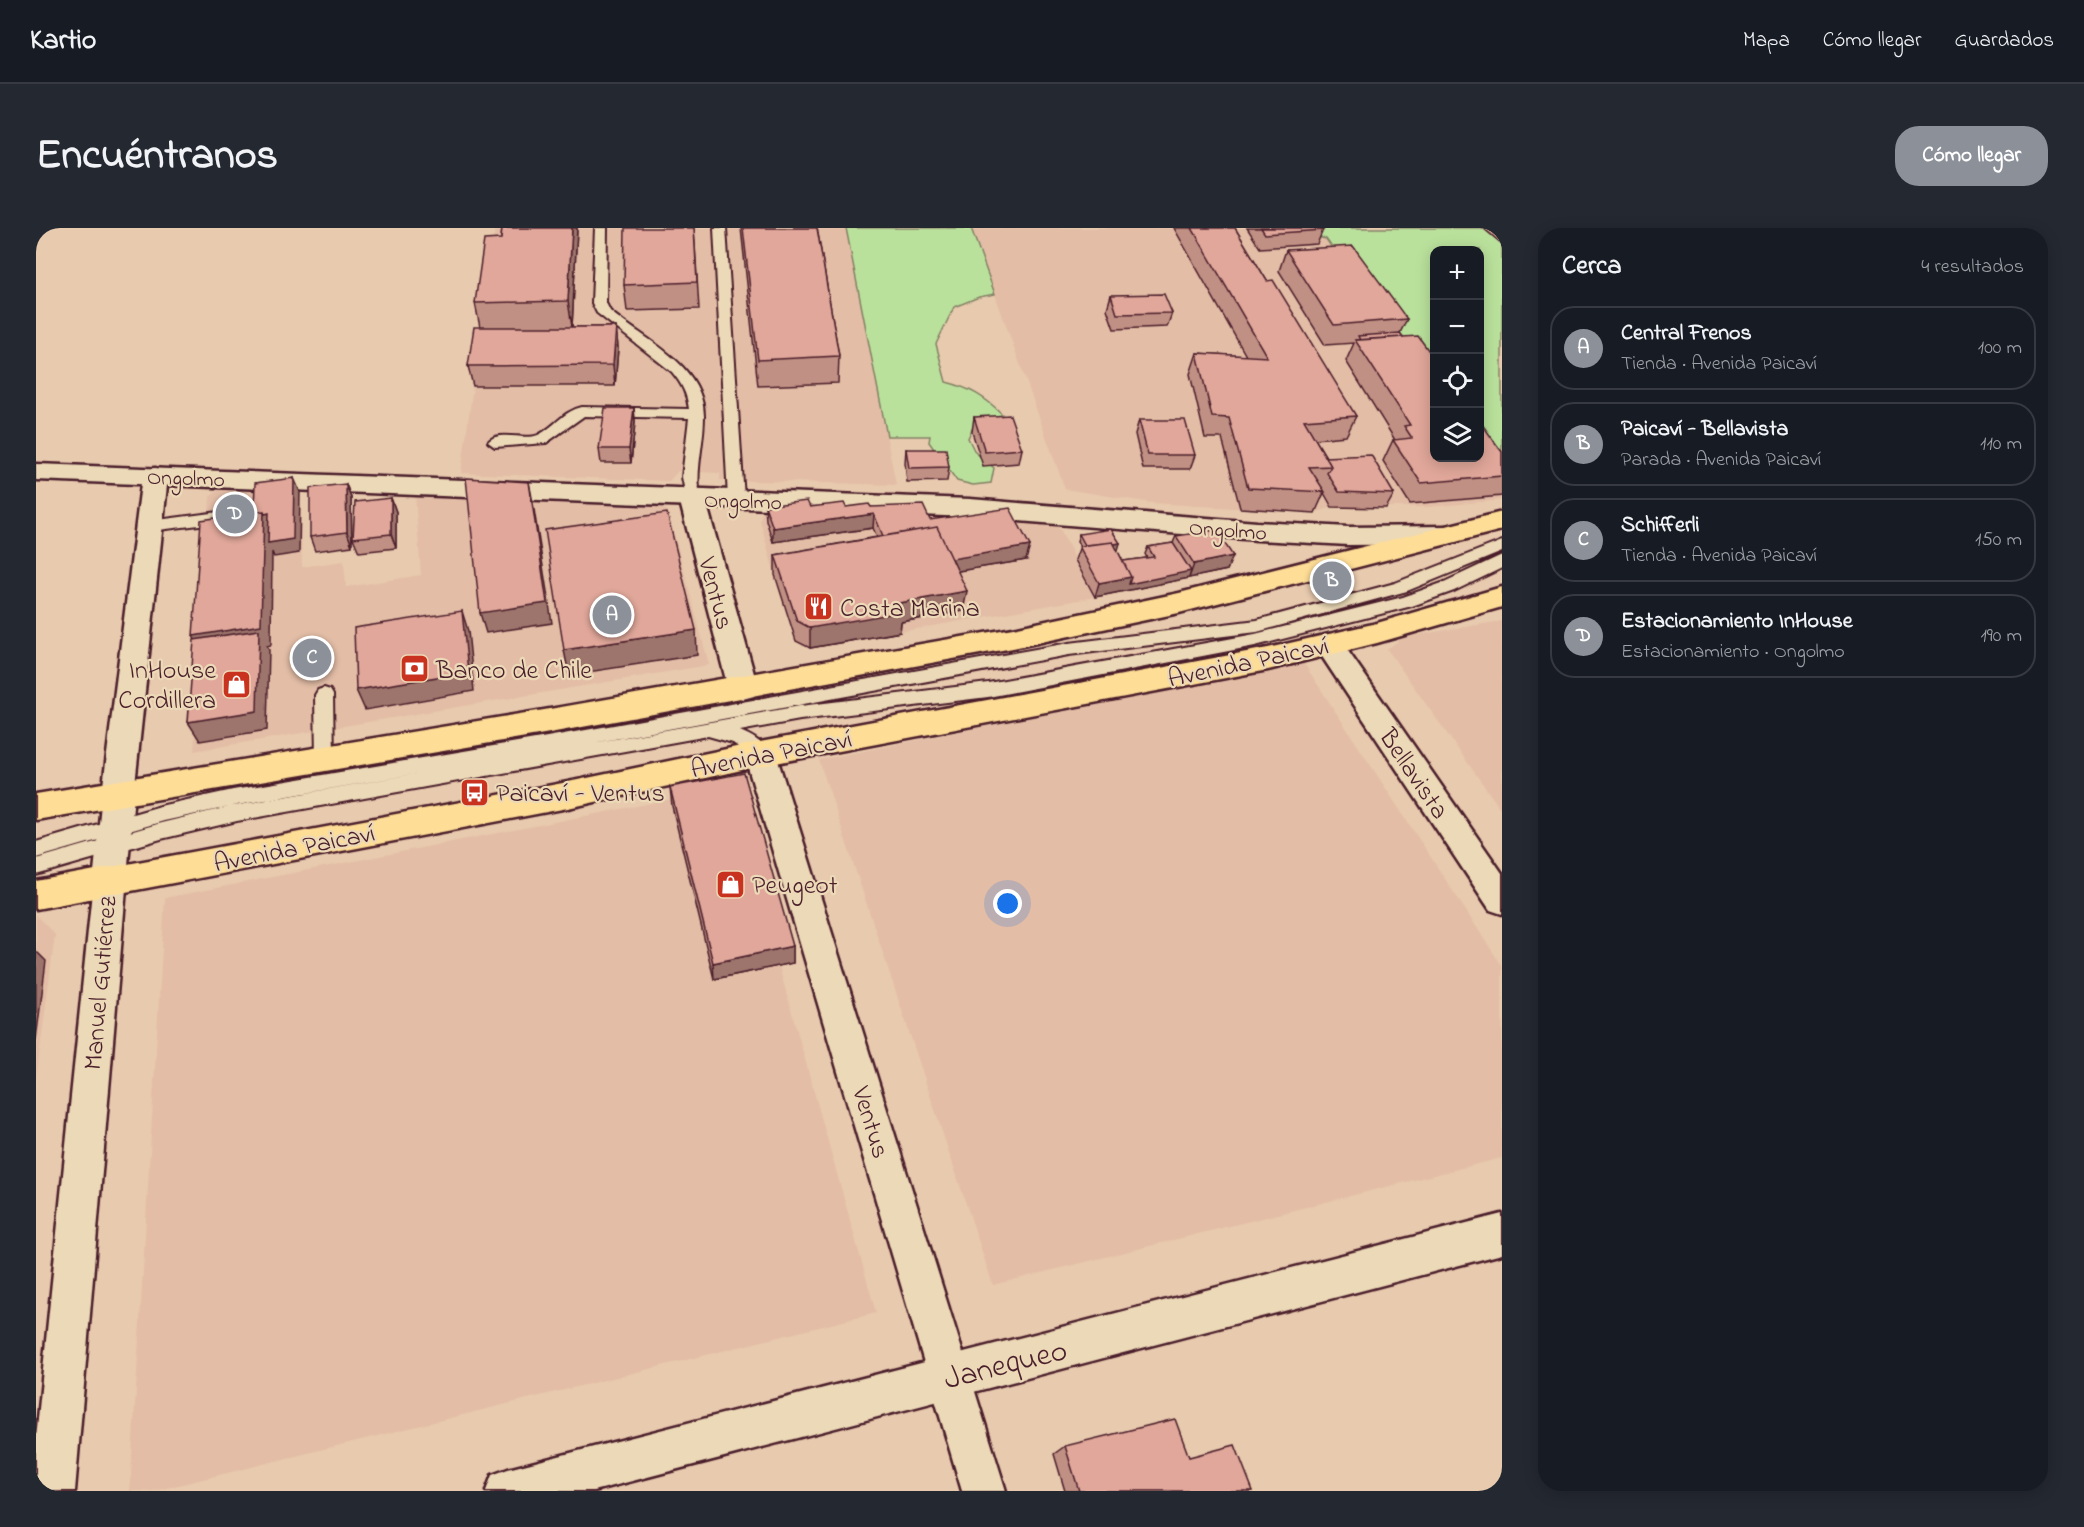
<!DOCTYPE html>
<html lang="es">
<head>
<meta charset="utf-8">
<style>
  :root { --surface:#171b24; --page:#242831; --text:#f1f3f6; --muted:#9ea1a6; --line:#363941; --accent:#8c9099 }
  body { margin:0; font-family:"Indie Flower",sans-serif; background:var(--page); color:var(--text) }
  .controls { position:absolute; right:18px; top:18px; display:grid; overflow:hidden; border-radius:12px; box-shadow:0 3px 15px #0003 }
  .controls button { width:54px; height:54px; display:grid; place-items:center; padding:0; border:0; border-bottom:2px solid var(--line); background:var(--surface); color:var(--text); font:30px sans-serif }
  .you { position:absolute; left:972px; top:676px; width:21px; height:21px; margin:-15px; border:4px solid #fff; border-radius:50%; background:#1a73e8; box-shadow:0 0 0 9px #1a73e833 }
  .badge { display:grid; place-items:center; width:39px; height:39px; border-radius:50%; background:var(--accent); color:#fff; font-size:20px; font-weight:700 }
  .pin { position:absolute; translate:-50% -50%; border:3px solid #fff; box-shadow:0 2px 6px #0006 }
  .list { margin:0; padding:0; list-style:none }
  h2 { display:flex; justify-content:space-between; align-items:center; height:78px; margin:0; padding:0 24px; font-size:26px }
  h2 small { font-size:20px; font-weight:400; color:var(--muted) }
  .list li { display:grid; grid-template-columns:39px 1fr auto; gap:18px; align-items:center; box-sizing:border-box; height:84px; margin:0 12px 12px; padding:0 12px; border:2px solid var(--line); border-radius:24px }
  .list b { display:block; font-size:22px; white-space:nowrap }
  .list p { margin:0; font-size:20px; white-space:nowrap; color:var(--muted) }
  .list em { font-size:20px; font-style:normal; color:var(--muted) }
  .icon { flex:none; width:33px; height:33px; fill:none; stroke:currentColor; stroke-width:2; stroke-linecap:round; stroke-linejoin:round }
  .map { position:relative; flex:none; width:1466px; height:1263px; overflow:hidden; border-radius:24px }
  header { display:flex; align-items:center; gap:36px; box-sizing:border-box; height:84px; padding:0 30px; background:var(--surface); border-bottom:2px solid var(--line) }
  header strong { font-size:28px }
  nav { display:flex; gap:33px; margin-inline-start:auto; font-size:21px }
  .intro { display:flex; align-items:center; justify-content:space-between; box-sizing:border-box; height:144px; padding:0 36px }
  h1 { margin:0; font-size:42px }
  .button { padding:15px 27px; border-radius:24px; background:var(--accent); color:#fff; font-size:21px; font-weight:700 }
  main { display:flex; gap:36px; padding:0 36px }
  aside { flex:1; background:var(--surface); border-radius:24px; box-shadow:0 3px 15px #0003 }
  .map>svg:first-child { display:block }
  .built { fill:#e3bda6 }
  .green { fill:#bae19c; stroke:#828064; stroke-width:1.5 }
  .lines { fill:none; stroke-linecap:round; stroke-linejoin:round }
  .service-casing { stroke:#4a1f2b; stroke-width:4 }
  .minor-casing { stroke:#4a1f2b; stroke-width:5 }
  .tertiary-casing { stroke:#4a1f2b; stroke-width:5 }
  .primary-casing { stroke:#4a1f2b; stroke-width:5 }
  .service { fill:#ecd9b7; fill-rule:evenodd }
  .minor { fill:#ecd9b7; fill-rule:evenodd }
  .tertiary { fill:#ecd9b7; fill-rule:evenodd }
  .primary { fill:#fedd96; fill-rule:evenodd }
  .wall { fill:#c19084; stroke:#4a1f2b; stroke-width:1.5 }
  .shaded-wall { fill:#9d756c; stroke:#4a1f2b; stroke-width:1.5 }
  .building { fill:#e0a79a; stroke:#4a1f2b; stroke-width:1.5 }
  .labels { text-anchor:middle; stroke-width:4.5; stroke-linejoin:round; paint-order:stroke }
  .far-street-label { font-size:22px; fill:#4a1f2b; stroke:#ecd9b7 }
  .street-label { font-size:26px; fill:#4a1f2b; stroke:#ecd9b7 }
  .poi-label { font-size:26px; fill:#4a1f2b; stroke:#ecd9b7; text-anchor:start }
  .near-street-label { font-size:32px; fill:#4a1f2b; stroke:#ecd9b7 }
</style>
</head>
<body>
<header>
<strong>Kartio</strong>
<nav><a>Mapa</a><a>Cómo llegar</a><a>Guardados</a></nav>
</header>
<div class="intro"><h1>Encuéntranos</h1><a class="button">Cómo llegar</a></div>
<main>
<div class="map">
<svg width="1466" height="1263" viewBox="0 0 1466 1263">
  <rect width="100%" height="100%" fill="#e8caae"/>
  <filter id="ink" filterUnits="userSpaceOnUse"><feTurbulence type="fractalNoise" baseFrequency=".0167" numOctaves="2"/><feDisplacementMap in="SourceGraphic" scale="12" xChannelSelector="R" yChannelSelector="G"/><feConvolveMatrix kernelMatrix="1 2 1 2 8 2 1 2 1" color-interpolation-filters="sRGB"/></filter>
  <g filter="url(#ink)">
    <path class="built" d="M459,0h351l50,257 -176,-5v-7l-42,-2 -9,10 -208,-8z
      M935,0h347l116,166v64l68,32v10l-75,7h-95l-17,6 -163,-10 -87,-14z
      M191,260l73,3 2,76 42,-6 2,26 75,-12 -6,-81 243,11 10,6 41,154 -515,86 16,-254 7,-6z
      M726,285l235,6 62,8 36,70 -285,51 -14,-7 -21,-66 -15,-55z
      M1466,393v190l-115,-162 17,-12z
      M1267,434l199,304v192l-509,127 -174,-525z
      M693,560l147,525 -722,178h-24l35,-593z
      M0,687l19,20 -19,145z"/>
    <path class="green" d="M810,0h125l24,66 -16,3 -25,10 -18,37 10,38c24,6 39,15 56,32l-8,9 -20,2 -6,13 7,14 19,16 -3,15 -18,2 -16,-4 -28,-39 1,-6h-43z
      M1275,0h172l19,16v246l-22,-32v-208h-46v144l-108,-155 -9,-2z"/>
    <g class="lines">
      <defs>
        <path id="service" d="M559,0h12l-1,75 4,8c34,29 94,53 94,105 0,28 -9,54 -4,82l-3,4h-10l-5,-25 7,-59 -105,-2 -38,27 -51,4 -7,-5c10,-13 36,-1 50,-7 17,-8 25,-24 44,-28l107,2c-2,-15 -7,-25 -17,-37l-75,-59 -5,-10z
          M678,0h12l18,271 -8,5 -8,-5z
          M198,282l13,5 2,4 -3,16h-12l-2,-14 -82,10 -6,-1 -2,-4 2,-4 6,-1z
          M1466,313v11l-95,39 -150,41 -188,23 -482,89 213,-38 188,-23 267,-49 148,-37 39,-14 60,-28v13l-48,23 -42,15 -157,40 -267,51 -188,23 -60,11c12,5 23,11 29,23l-3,5 -6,2 -6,-2 -21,-16 -25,-7 -471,85 -76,18 -125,36v-16l125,-36 76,-18 194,-34 -198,35 -69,15 -128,37v-16l128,-37 69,-15 314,-53 522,-94 188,-23 138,-37z
          M288,460l6,2 3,5 1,64 -2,5 -7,2 -7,-2 -2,-5 -1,-64 3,-5z"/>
        <path id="minor" d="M119,240l9,2 4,6 -34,318 -5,9 -11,4 -11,-4 -5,-9 40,-318 4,-6z
          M656,261l9,3 4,6 53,190 -4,8 -11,3 -11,-3 -4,-8 -49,-190 4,-6z
          M1293,406l10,4 163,235v41l-12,-4 -171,-258 -4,-7 4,-7z
          M1466,986v40l-908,237h-108l6,-16 16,-6z"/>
        <path id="tertiary" d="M0,236l934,35 287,23 91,5 100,-1 10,3 3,6 -3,6 -10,3 -100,1 -91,-5 -287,-23 -934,-37z
          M724,514l11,3 5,9 230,737h-44l-218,-737 5,-9z
          M82,553l11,4 5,9 -59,697h-39v-53l66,-644 5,-9z"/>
        <path id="primary" d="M1466,284v18l-323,83 -166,35 -469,86 -508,86v-26l508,-84 469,-82 166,-35z
          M1466,359v20l-125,36 -109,27 -508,96 -192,42 -532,101v-28l532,-99 192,-40 508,-94 109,-25z"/>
      </defs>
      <use href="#service" class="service-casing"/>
      <use href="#minor" class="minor-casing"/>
      <use href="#tertiary" class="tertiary-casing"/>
      <use href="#primary" class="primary-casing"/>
      <use href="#service" class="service"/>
      <use href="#minor" class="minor"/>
      <use href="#tertiary" class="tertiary"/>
      <use href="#primary" class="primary"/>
    </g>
    <path class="wall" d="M466,0h75l-5,99h44l2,21 -3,38h-142l-5,-20 12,-39 -5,-24 26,-64z
      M658,0l5,81 -72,2 -3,-26z
      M705,0h76l22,128 -1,27 -80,3z
      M1138,0h61l32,53 89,135 -10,20 -31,3 11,18 68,37 -8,14 -54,-1 -8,-14 -9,20 -75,-5 -18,-70h-17l-15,-64 7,-21 49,3z
      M1211,0h74l2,2 -6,14 -57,4z
      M1447,0h19v16z
      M1250,22l121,69 -7,14 102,119v44l-92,8 -27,-43 10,-21h2l-49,-79 8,-18 -29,2 -46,-74z
      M1075,67l61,18 -5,14 -53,2 -7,-20z
      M598,180l1,14 -4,41h-30l-2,-14z
      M938,189l48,32 -3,14 -36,3 -11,-34z
      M1103,192l56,35 -5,14h-47l-8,-35z
      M870,221l43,18 -2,14 -40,1 -2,-19z
      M310,256l5,14 1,48 -37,5 -5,-14z
      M355,270l5,14v36l-37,4 -6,-14z
      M729,278l106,1 59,13 96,40 -69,11 6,40 -62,11 -1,10 -90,16 -14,-7 -21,-66v-20l102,-18 -4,-9 -100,14 -7,-22z
      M1043,306l38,16 6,11 24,-3 -2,-4 3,-7 25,-4 3,-7 57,20 -6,14 -132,27 -20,-37 5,-14 -3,-5z
      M634,559l123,159v17l-79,16 -42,-173z
      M1029,1218l124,11 64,34h-188l-11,-37z"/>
    <path class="shaded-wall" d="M536,0h5l-5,99 -4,-26z
      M580,99l2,21 -3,38 -2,-21z
      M598,180l1,14 -4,41 -2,-14z
      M258,250l6,14 -1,61 -25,4 -2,-5 -1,93 -4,1 2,4 -2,80 -67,11 -12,-19 16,-66 -11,-20 71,-125 5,2z
      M493,254l4,21 19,120 -66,10 -6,-20z
      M310,256l5,14 1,48 -5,-14z
      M355,270l5,14v36l-5,-14z
      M838,286l-1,14 -100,14v-14z
      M1084,315l-2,7 -31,-1z
      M994,318l-4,14 -80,13 2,-14z
      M1197,328l-6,14 -38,8 5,-14z
      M1155,343l-2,7 -94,19 4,-14 32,-6z
      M931,363l-4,20 -62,11 -1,10 -90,16v-20l89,-25z
      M426,383l6,20 6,60 -109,19 -9,-20z
      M660,402l1,25 -128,20 -5,-25z
      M757,718v17l-79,16 -1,-16z
      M0,723l10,10 -10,79z"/>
    <path class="building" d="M466,0h70l-4,73 -93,2 9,-63 17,-1z
      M589,0h69l3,54 -73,3z
      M707,0h74l22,128 -81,4z
      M1156,0h43l32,53 6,-1 83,136 -52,4 27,46 -22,1 16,25 -77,-4 -19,-70 -17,-1 -15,-64 70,4z
      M1225,0h60l2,2 -58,4z
      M1317,18l54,73 -73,6 -48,-75z
      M1128,66l8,19 -55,1 -6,-19z
      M438,99h142l-3,38 -145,1z
      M1364,105l3,4 -43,3 -2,-4z
      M1382,108l16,22v100h45v-38l23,32v24l-81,7 -28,-43 19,-2 -8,-12 6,-1 -55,-85z
      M569,180h29l-5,41h-30z
      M974,187l12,34 -37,3 -11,-35z
      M1103,192h46l10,35h-47z
      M870,221h40l3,18 -40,1z
      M1335,227l23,39 -55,-2 -12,-19 4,-7 -5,-9z
      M258,250l-1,61 -25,4 1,-30 -4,1 -1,-3 -10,1 1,-29z
      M430,250l63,4 18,121 -67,10z
      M310,256l1,48 -37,5v-49z
      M355,270v36l-38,4 2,-36z
      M771,273l3,6 34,-4 2,4 23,-3 2,3 52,-2 7,15 80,-12 20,38 -78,13 -15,-32 -54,9 -9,-22 -101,14 -8,-22z
      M228,283l-3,114 -68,11 8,-116z
      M631,285l29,117 -132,20 -19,-120z
      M901,299l30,64 -68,12 3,9 -92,16 -13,-7 -22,-66z
      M1075,301l9,14 -6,1 -1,-2 -28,3 -6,-11z
      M1180,302l17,26 -39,8 -18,-28z
      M1077,314l18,35 -32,6 -20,-37z
      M1137,315l18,28 -62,13 2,-7 -8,-16 31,-4 -6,-10z
      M426,383l6,61 -112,18 -2,-62z
      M223,402l-2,81 -69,11 6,-82z
      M708,545l49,173 -80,17 -43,-176z
      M1139,1191l14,38 46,-12 18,46h-174l-14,-45z"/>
  </g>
  <defs>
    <symbol id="restaurant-square" viewBox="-11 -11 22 22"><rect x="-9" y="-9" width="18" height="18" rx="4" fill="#c8321e" stroke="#ecd9b7"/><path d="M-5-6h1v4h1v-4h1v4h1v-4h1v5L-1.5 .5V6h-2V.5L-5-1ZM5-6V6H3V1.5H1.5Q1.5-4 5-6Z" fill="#fff"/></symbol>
    <symbol id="bank-square" viewBox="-11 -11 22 22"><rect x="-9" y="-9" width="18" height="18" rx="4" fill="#c8321e" stroke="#ecd9b7"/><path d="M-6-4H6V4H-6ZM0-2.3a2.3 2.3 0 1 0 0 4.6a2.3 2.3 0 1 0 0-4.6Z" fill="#fff"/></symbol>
    <symbol id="shop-square" viewBox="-11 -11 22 22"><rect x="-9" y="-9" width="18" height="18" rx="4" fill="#c8321e" stroke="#ecd9b7"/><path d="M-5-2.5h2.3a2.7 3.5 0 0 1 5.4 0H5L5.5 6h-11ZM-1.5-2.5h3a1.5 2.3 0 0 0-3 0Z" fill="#fff"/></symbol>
    <symbol id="bus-square" viewBox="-11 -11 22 22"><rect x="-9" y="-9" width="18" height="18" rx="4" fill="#c8321e" stroke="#ecd9b7"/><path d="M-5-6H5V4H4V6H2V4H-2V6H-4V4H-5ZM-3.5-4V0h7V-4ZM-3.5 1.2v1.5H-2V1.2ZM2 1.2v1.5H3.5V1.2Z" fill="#fff"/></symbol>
  </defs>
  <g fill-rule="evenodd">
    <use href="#restaurant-square" x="766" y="362" width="33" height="33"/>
    <use href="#bank-square" x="362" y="424" width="33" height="33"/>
    <use href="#shop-square" x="184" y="440" width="33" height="33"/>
    <use href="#bus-square" x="422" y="548" width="33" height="33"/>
    <use href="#shop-square" x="678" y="640" width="33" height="33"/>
  </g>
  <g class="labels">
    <g class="far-street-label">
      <text transform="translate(150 249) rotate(2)" y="8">Ongolmo</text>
      <text transform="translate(707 272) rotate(2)" y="8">Ongolmo</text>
      <text transform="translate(1192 301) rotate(4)" y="8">Ongolmo</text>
    </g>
    <g class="street-label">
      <text transform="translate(681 365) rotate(75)" y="9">Ventus</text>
      <text transform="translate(1212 433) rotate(-12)" y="9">Avenida Paicaví</text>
      <text transform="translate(735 525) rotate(-11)" y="9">Avenida Paicaví</text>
      <text transform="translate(1379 545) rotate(56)" y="9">Bellavista</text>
      <text transform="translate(258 619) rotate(-11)" y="9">Avenida Paicaví</text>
      <text transform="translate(63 755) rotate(-85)" y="9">Manuel Gutiérrez</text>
      <text transform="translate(836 894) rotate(73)" y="9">Ventus</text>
    </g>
    <g class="poi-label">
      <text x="804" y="388">Costa Marina</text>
      <text x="180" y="450" text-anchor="end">InHouse<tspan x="180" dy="30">Cordillera</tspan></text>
      <text x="400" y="450">Banco de Chile</text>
      <text x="460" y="573">Paicaví - Ventus</text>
      <text x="716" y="665">Peugeot</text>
    </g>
    <g class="near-street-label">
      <text transform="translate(969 1135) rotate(-14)" y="11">Janequeo</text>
    </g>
  </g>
</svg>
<div class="controls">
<button>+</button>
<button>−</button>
<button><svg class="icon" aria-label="locate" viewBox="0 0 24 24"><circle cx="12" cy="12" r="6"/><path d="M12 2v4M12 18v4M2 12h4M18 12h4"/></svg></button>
<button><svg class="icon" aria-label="layers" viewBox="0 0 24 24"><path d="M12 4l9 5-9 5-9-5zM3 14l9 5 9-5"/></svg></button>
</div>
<div class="you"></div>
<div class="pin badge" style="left:576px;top:387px">A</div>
<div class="pin badge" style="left:1296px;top:353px">B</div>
<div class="pin badge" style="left:276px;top:430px">C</div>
<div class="pin badge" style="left:199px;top:286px">D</div>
</div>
<aside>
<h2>Cerca<small>4 resultados</small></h2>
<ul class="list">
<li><span class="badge">A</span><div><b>Central Frenos</b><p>Tienda · Avenida Paicaví</p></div><em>100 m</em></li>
<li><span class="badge">B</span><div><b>Paicaví - Bellavista</b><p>Parada · Avenida Paicaví</p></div><em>110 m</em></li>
<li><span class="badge">C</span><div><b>Schifferli</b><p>Tienda · Avenida Paicaví</p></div><em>150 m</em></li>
<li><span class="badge">D</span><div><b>Estacionamiento InHouse</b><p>Estacionamiento · Ongolmo</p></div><em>190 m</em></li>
</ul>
</aside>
</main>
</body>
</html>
